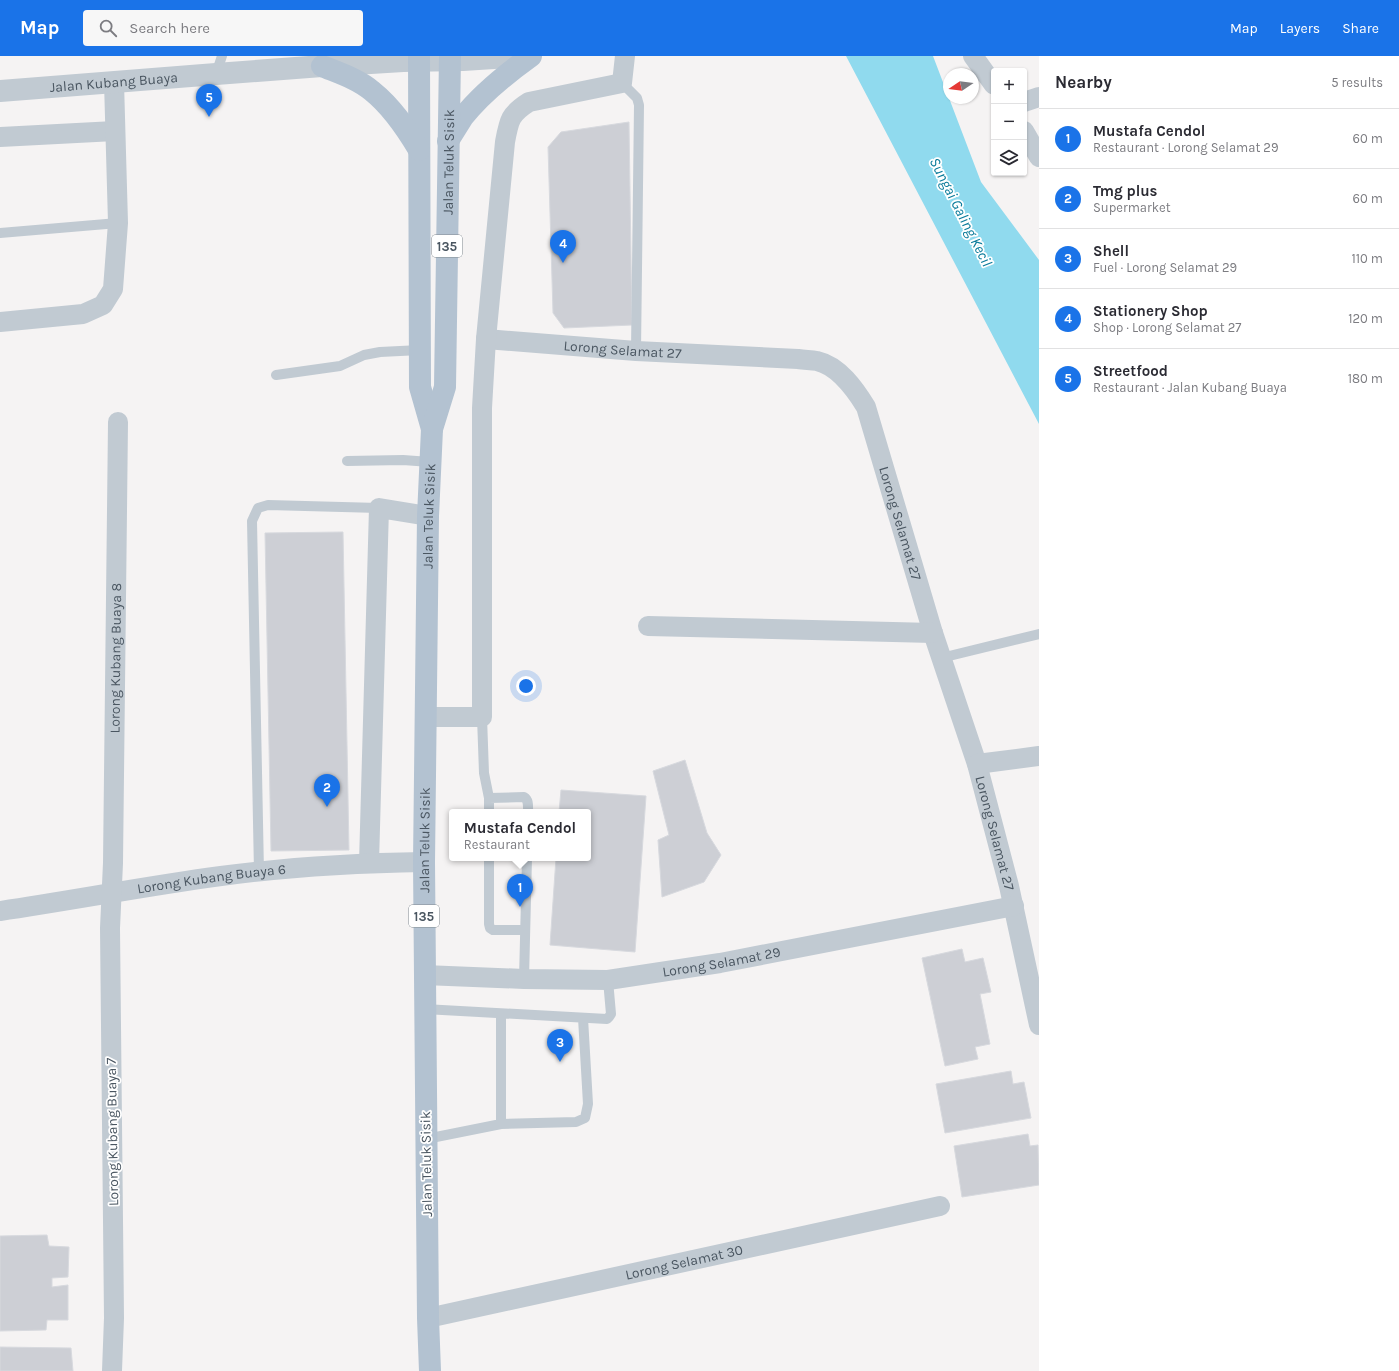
<!DOCTYPE html>
<html lang="en">
<head>
<meta charset="utf-8">
<style>
  :root { --surface:#fff; --page:#f7f7f7; --text:#2b2b33; --muted:#7c7c81; --line:#e1e1e2; --accent:#1a73e8 }
  body { margin:0; font-family:Karla,sans-serif; background:var(--page); color:var(--text) }
  .controls { position:absolute; right:12px; top:12px; display:grid; overflow:hidden; border-radius:4px; box-shadow:0 1px 3px #0004 }
  .controls button { width:36px; height:36px; display:grid; place-items:center; padding:0; border:0; border-bottom:1px solid var(--line); background:var(--surface); color:var(--text); font:20px sans-serif }
  .compass { position:absolute; left:943px; top:12px; width:36px; height:36px; border-radius:50%; background:var(--surface); box-shadow:0 1px 3px #0004; rotate:257deg }
  .you { position:absolute; left:526px; top:630px; width:14px; height:14px; margin:-10px; border:3px solid #fff; border-radius:50%; background:#1a73e8; box-shadow:0 0 0 6px #1a73e833 }
  .badge { display:grid; place-items:center; width:26px; height:26px; border-radius:50%; background:var(--accent); color:#fff; font-size:13px; font-weight:700 }
  .pin { position:absolute; translate:-50% -33px; filter:drop-shadow(0 1px 2px #0008) }
  .pin::after { content:''; position:absolute; top:21px; width:14px; height:12px; background:inherit; clip-path:polygon(0 0,100% 0,50% 100%) }
  .popup { position:absolute; left:449px; top:753px; width:142px; height:52px; box-sizing:border-box; display:grid; place-content:center; border-radius:4px; background:var(--surface); filter:drop-shadow(0 1px 3px #0005); font-size:13px; white-space:nowrap; color:var(--muted) }
  .popup b { font-size:15px; color:var(--text) }
  .popup::after { content:''; position:absolute; left:50%; top:100%; margin-left:-8px; border:8px solid transparent; border-top-color:var(--surface) }
  .list { margin:0; padding:0; list-style:none }
  h2 { display:flex; justify-content:space-between; align-items:center; height:52px; margin:0; padding:0 16px; font-size:17px }
  h2 small { font-size:13px; font-weight:400; color:var(--muted) }
  .list li { display:grid; grid-template-columns:26px 1fr auto; gap:12px; align-items:center; box-sizing:border-box; height:60px; padding:0 16px; border-top:1px solid var(--line) }
  .list b { display:block; font-size:15px; white-space:nowrap }
  .list p { margin:0; font-size:13px; white-space:nowrap; color:var(--muted) }
  .list em { font-size:13px; font-style:normal; color:var(--muted) }
  .icon { flex:none; width:22px; height:22px; fill:none; stroke:currentColor; stroke-width:2; stroke-linecap:round; stroke-linejoin:round }
  .map { position:relative; flex:none; width:1039px; height:1315px; overflow:hidden }
  header { display:flex; align-items:center; gap:24px; box-sizing:border-box; height:56px; padding:0 20px; background:var(--accent); color:#fff }
  header strong { font-size:19px }
  nav { display:flex; gap:22px; margin-inline-start:auto; font-size:14px }
  .search { width:280px; height:36px; background:var(--page); display:flex; align-items:center; gap:10px; box-sizing:border-box; padding:0 14px; border-radius:4px; color:var(--muted); font-size:15px }
  main { display:flex }
  aside { flex:1; background:var(--surface) }
  .map>svg:first-child { display:block }
  .water { fill:#90daee }
  .building { fill:#cdcfd5; stroke:#d7d9de }
  .lines { fill:none; stroke-linecap:round; stroke-linejoin:round }
  .service { stroke:#c1cad2; stroke-width:10 }
  .minor { stroke:#c1cad2; stroke-width:20 }
  .tertiary { stroke:#c1cad2; stroke-width:22 }
  .primary { stroke:#b3c2d1; stroke-width:22 }
  .labels { text-anchor:middle; stroke-width:3.5; stroke-linejoin:round; paint-order:stroke }
  .shield { fill:#fff; stroke:#808990; stroke-width:1 }
  .shield-label { font-size:13px; font-weight:bold; fill:#4a5661 }
  .street-label { font-size:14px; fill:#4a5661; stroke:#fff }
  .water-label { font-size:15px; font-style:italic; fill:#0c7c9b; stroke:#fff }
</style>
</head>
<body>
<header>
<strong>Map</strong>
<div class="search"><svg class="icon" aria-label="search" viewBox="0 0 24 24"><circle cx="10" cy="10" r="6"/><path d="M15 15l6 6"/></svg>Search here</div>
<nav><a>Map</a><a>Layers</a><a>Share</a></nav>
</header>
<main>
<div class="map">
<svg width="1039" height="1315" viewBox="0 0 1039 1315">
  <rect width="100%" height="100%" fill="#f5f3f3"/>
  <path class="water" d="M846,0h87l48,126 58,78v164z"/>
  <path class="building" d="M629,66l3,203 -68,3 -11,-15 -5,-166 13,-15z
    M343,476l6,318 -78,1 -6,-318z
    M685,704l22,73 14,22 -17,27 -42,15 -4,-57 11,-5 -16,-64z
    M561,734l85,6 -11,156 -85,-7 6,-87h32v-46h-29z
    M962,893l3,13 18,-4 8,34 -11,2 10,50 -15,3 3,12 -33,7 -23,-108z
    M1011,1015l2,13 11,-2 7,36 -86,15 -9,-49z
    M1028,1078l2,12 8,-1 1,40 -77,12 -8,-51z
    M47,1179l2,11 20,1 -1,30 -16,1v9l16,-2v35h-21l-1,10 -46,1v-95z
    M0,1291l71,1 2,23h-73z"/>
  <g class="lines">
    <path class="service" d="M216,18l6,-18
      M622,27l15,15 2,7 -3,246
      M0,177l118,-10
      M276,319l64,-9 24,-11 16,-3 40,-2
      M347,405l56,-1 27,2
      M941,602l98,-24
      M482,661l2,56 5,25v14
      M489,742l35,-1c5,3 4,9 4,15
      M489,802v66l1,4 3,2h32
      M259,816l-7,-351 6,-13 10,-3 111,3
      M524,923l3,-121
      M424,953l183,10 2,-2 2,-3 -3,-34
      M501,958v110
      M426,1083l75,-15 75,-2 9,-4 3,-14 -5,-86"/>
    <g class="minor">
      <path d="M973,0l21,29"/>
      <path d="M1024,46l15,-5"/>
      <path d="M1024,75l15,26"/>
      <path d="M0,81l115,-6"/>
      <path d="M0,266l83,-8 20,-9 10,-16 5,-66 -4,-141"/>
      <path id="s1" d="M486,283l150,12 162,8c7,1 13,1 19,2 22,5 38,28 49,46l67,226 44,131 32,122 30,139"/>
      <path d="M648,570l285,7"/>
      <path d="M426,661h56v-309l4,-69 19,-197c4,-22 5,-28 24,-40l93,-19 3,-27"/>
      <path d="M977,708l62,-8"/>
      <path d="M369,807l10,-355 49,8"/>
      <path id="s2" d="M0,855c74,-11 147,-25 221,-35 67,-9 135,-13 203,-14"/>
      <path id="s3" d="M424,919l100,4 84,1 112,-17 294,-57"/>
      <path id="s4" d="M428,1262l512,-112"/>
      <path id="s5" d="M112,1315l2,-53 -4,-390 3,-65 5,-441"/>
    </g>
    <path class="tertiary" id="s6" d="M0,35l216,-17 106,-8 81,-5 60,-1 64,-4"/>
    <g class="primary">
      <path d="M419,0l1,331 12,42"/>
      <path d="M322,10c17,7 36,13 50,25 20,16 34,37 47,59"/>
      <path d="M448,85c5,-8 10,-16 15,-24 19,-24 43,-43 68,-61"/>
      <path id="s7" d="M430,1315l-2,-53 -4,-456 4,-346 4,-87 13,-42 5,-331"/>
    </g>
  </g>
  <g class="labels">
    <g class="shield">
      <rect x="432" y="179" width="30" height="22" rx="3"/>
      <rect x="409" y="849" width="30" height="22" rx="3"/>
    </g>
    <g class="shield-label">
      <text x="447" y="195">135</text>
      <text x="424" y="865">135</text>
    </g>
    <g class="street-label">
      <text dy="5" stroke="none"><textPath href="#s6" startOffset="114">Jalan Kubang Buaya</textPath></text>
      <text dy="5" stroke="none"><textPath href="#s7" startOffset="1211">Jalan Teluk Sisik</textPath></text>
      <text dy="5" stroke="none"><textPath href="#s1" startOffset="137">Lorong Selamat 27</textPath></text>
      <text dy="5" stroke="none"><textPath href="#s7" startOffset="855">Jalan Teluk Sisik</textPath></text>
      <text dy="5" stroke="none"><textPath href="#s1" startOffset="522">Lorong Selamat 27</textPath></text>
      <text dy="5" stroke="none"><textPath href="#s5" startOffset="713">Lorong Kubang Buaya 8</textPath></text>
      <text dy="5" stroke="none"><textPath href="#s1" startOffset="846">Lorong Selamat 27</textPath></text>
      <text dy="5" stroke="none"><textPath href="#s7" startOffset="531">Jalan Teluk Sisik</textPath></text>
      <text dy="5" stroke="none"><textPath href="#s2" startOffset="214">Lorong Kubang Buaya 6</textPath></text>
      <text dy="5" stroke="none"><textPath href="#s3" startOffset="299">Lorong Selamat 29</textPath></text>
      <text transform="translate(112 1076) rotate(-91)" y="5">Lorong Kubang Buaya 7</text>
      <text transform="translate(426 1108) rotate(-91)" y="5">Jalan Teluk Sisik</text>
      <text dy="5" stroke="none"><textPath href="#s4" startOffset="262">Lorong Selamat 30</textPath></text>
    </g>
    <g class="water-label">
      <text transform="translate(961 156) rotate(63)" y="5">Sungai Galing Kecil</text>
    </g>
  </g>
</svg>
<div class="controls">
<button>+</button>
<button>−</button>
<button><svg class="icon" aria-label="layers" viewBox="0 0 24 24"><path d="M12 4l9 5-9 5-9-5zM3 14l9 5 9-5"/></svg></button>
</div>
<svg class="compass" viewBox="-18 -18 36 36"><path d="M0-13l5 13h-10z" fill="#e53935"/><path d="M0 13l5-13h-10z" fill="#7c7c81"/></svg>
<div class="you"></div>
<div class="pin badge" style="left:520px;top:851px">1</div>
<div class="popup"><b>Mustafa Cendol</b>Restaurant</div>
<div class="pin badge" style="left:327px;top:751px">2</div>
<div class="pin badge" style="left:560px;top:1006px">3</div>
<div class="pin badge" style="left:563px;top:207px">4</div>
<div class="pin badge" style="left:209px;top:61px">5</div>
</div>
<aside>
<h2>Nearby<small>5 results</small></h2>
<ul class="list">
<li><span class="badge">1</span><div><b>Mustafa Cendol</b><p>Restaurant · Lorong Selamat 29</p></div><em>60 m</em></li>
<li><span class="badge">2</span><div><b>Tmg plus</b><p>Supermarket</p></div><em>60 m</em></li>
<li><span class="badge">3</span><div><b>Shell</b><p>Fuel · Lorong Selamat 29</p></div><em>110 m</em></li>
<li><span class="badge">4</span><div><b>Stationery Shop</b><p>Shop · Lorong Selamat 27</p></div><em>120 m</em></li>
<li><span class="badge">5</span><div><b>Streetfood</b><p>Restaurant · Jalan Kubang Buaya</p></div><em>180 m</em></li>
</ul>
</aside>
</main>
</body>
</html>
